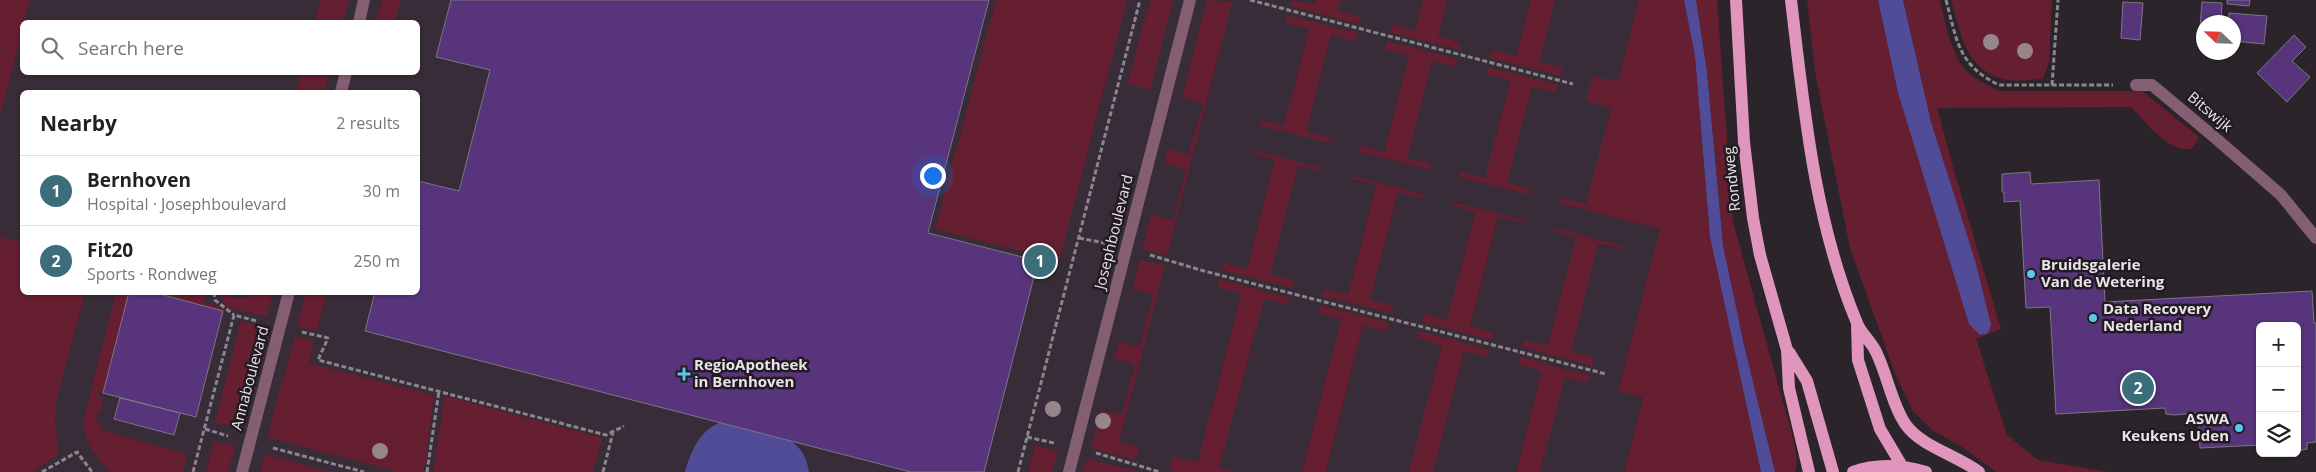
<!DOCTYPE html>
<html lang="en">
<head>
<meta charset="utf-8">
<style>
  :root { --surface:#fff; --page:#f6f6f6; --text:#222; --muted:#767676; --line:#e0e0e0; --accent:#3c6d7b }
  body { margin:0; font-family:"Open Sans",sans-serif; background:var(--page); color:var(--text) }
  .controls { position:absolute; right:15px; bottom:15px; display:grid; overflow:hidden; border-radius:8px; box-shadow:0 1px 4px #0004 }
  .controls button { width:45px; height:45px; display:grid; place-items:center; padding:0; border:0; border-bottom:1px solid var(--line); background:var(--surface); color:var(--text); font:25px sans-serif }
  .compass { position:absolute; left:2196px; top:15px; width:45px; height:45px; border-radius:50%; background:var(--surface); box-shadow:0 1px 4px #0004; rotate:293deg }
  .you { position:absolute; left:932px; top:175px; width:18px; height:18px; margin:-12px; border:4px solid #fff; border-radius:50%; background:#1a73e8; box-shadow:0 0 0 8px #1a73e833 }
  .badge { display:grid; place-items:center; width:32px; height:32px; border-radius:50%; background:var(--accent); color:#fff; font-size:16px; font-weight:700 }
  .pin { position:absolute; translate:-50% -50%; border:2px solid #fff; box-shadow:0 1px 5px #0006 }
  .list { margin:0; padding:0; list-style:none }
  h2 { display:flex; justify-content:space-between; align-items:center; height:65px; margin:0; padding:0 20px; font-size:21px }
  h2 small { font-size:16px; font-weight:400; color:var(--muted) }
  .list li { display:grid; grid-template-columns:32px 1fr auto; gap:15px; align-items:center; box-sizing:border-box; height:70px; padding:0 20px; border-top:1px solid var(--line) }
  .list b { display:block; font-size:19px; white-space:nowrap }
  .list p { margin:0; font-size:16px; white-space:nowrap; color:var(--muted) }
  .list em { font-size:16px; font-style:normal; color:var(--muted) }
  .icon { flex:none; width:28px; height:28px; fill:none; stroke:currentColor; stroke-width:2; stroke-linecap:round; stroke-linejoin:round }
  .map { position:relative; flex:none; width:2316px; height:472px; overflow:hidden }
  .search { position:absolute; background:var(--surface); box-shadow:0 1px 4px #0004; left:20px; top:20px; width:400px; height:55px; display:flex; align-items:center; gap:12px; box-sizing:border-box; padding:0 18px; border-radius:8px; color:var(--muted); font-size:19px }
  .panel { position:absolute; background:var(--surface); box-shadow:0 1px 4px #0004; left:20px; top:90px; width:400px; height:205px; border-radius:8px }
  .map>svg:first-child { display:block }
  .built { fill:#372c37; fill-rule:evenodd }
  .green { fill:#661e31 }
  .water { fill:#514c97 }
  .building { fill:#57347b; stroke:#7b7781 }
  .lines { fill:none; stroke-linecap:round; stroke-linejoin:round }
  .path { stroke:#8b868b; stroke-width:3; stroke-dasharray:5 2.5; stroke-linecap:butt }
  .minor { stroke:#835f71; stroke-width:12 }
  .major { stroke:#e096bc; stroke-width:12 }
  .tree { fill:#96858a }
  .poi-dot { fill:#5bc8e7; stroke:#221b22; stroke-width:2 }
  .labels { text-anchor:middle; stroke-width:5; stroke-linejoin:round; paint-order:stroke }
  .street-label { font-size:15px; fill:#e9e4e9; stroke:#221b22 }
  .poi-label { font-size:15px; font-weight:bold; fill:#e9e4e9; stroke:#221b22; text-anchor:start }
</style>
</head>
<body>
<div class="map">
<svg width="2316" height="472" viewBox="0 0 2316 472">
  <rect width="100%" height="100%" fill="#2b252b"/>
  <path class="built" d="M0,0h1654l11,230 -27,242h-1638zM22,22h396v50h-396zM22,92h396v200h-396z"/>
  <path class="green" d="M0,0h30l-30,115z
    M321,0h28l-6,22h-28z
    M382,0h19l-6,22h-19z
    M996,0h131l-68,261 -124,-32z
    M1150,0h23l-23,90 -22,-6z
    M1207,0l25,2 -65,254 -25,-7 9,-35 22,6 13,-51 -21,-6 3,-14 21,5 14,-50 -21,-7z
    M1291,0l24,4 1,-4h25l-3,11 23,6 -2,7 -69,-18z
    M1423,0h24l-9,36 23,7 -1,7 -70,-18 2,-8 23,7z
    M1531,0h24l-16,62 24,6 -2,8 -71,-18 2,-8 24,6z
    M1639,0h45l11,56 15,181 51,235h-137l19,-75 -25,-6 42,-162 -100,-26 1,-5 25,6 25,-96 -25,-7 7,-25 25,6z
    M1696,0h21l16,222 60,216 4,24 -2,10h-20l-31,-127 -21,-100 -16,-173z
    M1807,0h71l20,93 77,167 -44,-138 -28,-122h37c5,20 10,50 23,67 9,11 24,18 36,24h143l56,45v4l-7,9c-22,4 -46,-28 -60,-42l-194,1 16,59 48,162 -25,10 31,96 31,25 69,12h-111l-34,-25 -30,-17 -19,-19 -17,-35 -46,-128 -35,-176z
    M1951,0h101l-3,62 -6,17c-11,0 -24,3 -35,1 -42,-7 -47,-46 -57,-80z
    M1287,15l70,18 -2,8 -24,-6 -25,97 24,6 -1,5 -70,-18 1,-5 24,6 25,-97 -23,-6z
    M1387,41l70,18 -1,7 -24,-5 -25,97 24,6 -2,5 -70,-17 1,-6 24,6 25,-96 -24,-7z
    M1487,67l71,18 -2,8 -24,-6 -25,96 24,7 -1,5 -71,-18 2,-5 24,6 25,-97 -24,-7z
    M302,73h28l-6,19h-28z
    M1252,150l70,18v3l-24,-5 -28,108 24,7 -2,7 -70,-18 2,-7 23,6 28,-109 -23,-7z
    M1352,176l71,18 -1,4 -24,-6 -28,108 24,6 -2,7 -70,-17 2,-7 24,6 28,-110 -24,-6z
    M1453,202l70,18v3l-25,-6 -28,109 24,7 -2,7 -70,-18 2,-8 23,6 29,-108 -24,-7z
    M1554,228l69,18 -1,3 -24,-6 -27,109 23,6 -2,8 -70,-19 2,-7 24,6 28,-108 -23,-7z
    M0,237l22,6v49l63,1 -29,109 -1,23 4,29 -25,18h-34z
    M1140,260l25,5 -46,177 20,5 -4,13 -44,-12 10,-38 21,5 13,-51 -21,-6 5,-16 21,5 13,-52 -21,-6z
    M1219,279l70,19 -2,7 -23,-6 -45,169 15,4h-56l-9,-2 4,-14 25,6 43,-168 -24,-7z
    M116,293h90l-2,9 21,6 -2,8 -87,-22 -26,101 -11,-3 -1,5 6,1 -3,15 -4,-2 -1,8 11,13 80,22 -4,18h-74c-12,-16 -25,-29 -26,-50z
    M245,293h28l-6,24 -40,-10 -8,-13 24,5z
    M306,293h21l-10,38 -20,-5z
    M1320,305l69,18 -2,8 -24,-6 -37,147h-24l39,-153 -23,-6z
    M241,321l24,6 -26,102 -24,-7z
    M1419,331l71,19 -2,7 -24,-6 -31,121h-24l33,-127 -25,-6z
    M295,336l19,5 -5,22 125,32 -10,77h-27l-130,-35z
    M1520,357l70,19 -2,7 -23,-6 -25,95h-24l26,-101 -24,-6z
    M445,396l157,42 -9,34h-160z
    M214,441l21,5 -7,26h-22z
    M1035,445l23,6 -6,21h-24z
    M265,454l65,18h-70z
    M1087,459l51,12 -55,1z"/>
  <path class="water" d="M1684,0h12l11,72 16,173 21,100 31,127h-14l-51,-235 -15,-181z
    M1878,0h25l28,122 44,138 16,65 -3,8 -8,2 -11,-11 -71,-231z
    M722,422l64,16c15,9 20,17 23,34h-124c6,-21 15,-43 37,-50z"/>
  <path class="building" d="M451,0h538l-61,233 110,28 -54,211h-73l-546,-141 10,-39h43v-111l41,10 31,-121 -54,-13z
    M2227,0h23l-1,6 -22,-2z
    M2123,2l20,1 -3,37 -19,-2z
    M2202,2l20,1 -1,19h-17v18h-5z
    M2229,13l38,3 -3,28 -30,-3v-19h-6z
    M2294,35l12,12 -14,14 18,16 -23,25 -30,-29z
    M2030,172l1,12 68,-4 6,122 207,-11 2,32h2v119l-9,1v6l-10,2v-125h-37v119l-60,3 -2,-35 -24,2 -8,-1 -1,-6 -109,6 -6,-107 -24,1 -6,-107 -16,1v-10h-2v-18z
    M129,292h23l71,19 -27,106 -93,-24z
    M120,398l60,15 -6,22 -60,-16z"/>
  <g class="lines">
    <path class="path" d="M1250,0l323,84
      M1946,0c11,41 12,65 53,85h114
      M2052,85l6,-85
      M1079,238l26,5
      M1150,255l54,16 402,103
      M214,292l1,8 19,15
      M302,332l26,6 -10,22 288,75 18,-9
      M205,429l23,7
      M1027,437l27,6
      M273,448l91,24
      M1096,453l64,19
      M42,472l35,-20 15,20
      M193,472l41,-157 23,6
      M427,472l12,-81
      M603,472l10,-40
      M1018,472l122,-472"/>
    <path class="minor" d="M359,22l5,-22
      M2136,85h16l61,51 68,59 35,43
      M341,92l5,-20
      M242,472l47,-180
      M1069,472l121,-472"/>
    <path class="major" d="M1736,0l8,142 9,76 7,37 27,95 2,38 20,84
      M1791,0c13,109 23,220 66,323 4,11 16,20 20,31 10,21 16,53 29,71 16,22 51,30 73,47
      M1857,324l1,36 22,69 22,37
      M1789,352l18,29 26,91
      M1853,472c25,-9 49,-7 73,0"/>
  </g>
  <g class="tree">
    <circle cx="1991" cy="42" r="8"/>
    <circle cx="2025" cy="51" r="8"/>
    <circle cx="1053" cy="409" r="8"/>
    <circle cx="1103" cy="421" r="8"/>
    <circle cx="380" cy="451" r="8"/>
  </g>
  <g class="poi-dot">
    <circle cx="2031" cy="274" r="5"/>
    <circle cx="2093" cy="318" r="5"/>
    <path d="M681.5 366.5h5v5h5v5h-5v5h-5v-5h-5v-5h5z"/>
    <circle cx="2239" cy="428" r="5"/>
  </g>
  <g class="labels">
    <g class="street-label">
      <text transform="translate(2210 112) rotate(40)" y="5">Bitswijk</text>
      <text transform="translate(1732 179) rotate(-96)" y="5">Rondweg</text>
      <text transform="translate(1114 232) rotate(-76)" y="5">Josephboulevard</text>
      <text transform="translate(250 378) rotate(-75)" y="5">Annaboulevard</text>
    </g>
    <g class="poi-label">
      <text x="2041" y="270">Bruidsgalerie<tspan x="2041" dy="17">Van de Wetering</tspan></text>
      <text x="2103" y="314">Data Recovery<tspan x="2103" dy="17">Nederland</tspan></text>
      <text x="694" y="370">RegioApotheek<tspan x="694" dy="17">in Bernhoven</tspan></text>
      <text x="2229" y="424" text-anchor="end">ASWA<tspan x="2229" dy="17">Keukens Uden</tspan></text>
    </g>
  </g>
</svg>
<div class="controls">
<button>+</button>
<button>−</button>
<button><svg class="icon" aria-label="layers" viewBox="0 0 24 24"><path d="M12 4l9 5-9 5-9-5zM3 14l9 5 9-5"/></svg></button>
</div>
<svg class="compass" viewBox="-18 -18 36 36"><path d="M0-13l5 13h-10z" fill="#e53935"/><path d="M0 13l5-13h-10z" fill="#767676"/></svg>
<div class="you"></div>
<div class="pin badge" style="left:1040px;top:261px">1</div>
<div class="pin badge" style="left:2138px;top:388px">2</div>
<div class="search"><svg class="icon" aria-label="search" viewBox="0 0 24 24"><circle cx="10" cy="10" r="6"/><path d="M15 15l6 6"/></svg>Search here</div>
<section class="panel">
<h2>Nearby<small>2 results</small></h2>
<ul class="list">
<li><span class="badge">1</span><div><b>Bernhoven</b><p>Hospital · Josephboulevard</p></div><em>30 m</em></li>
<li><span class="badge">2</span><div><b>Fit20</b><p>Sports · Rondweg</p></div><em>250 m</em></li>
</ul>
</section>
</div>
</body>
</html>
